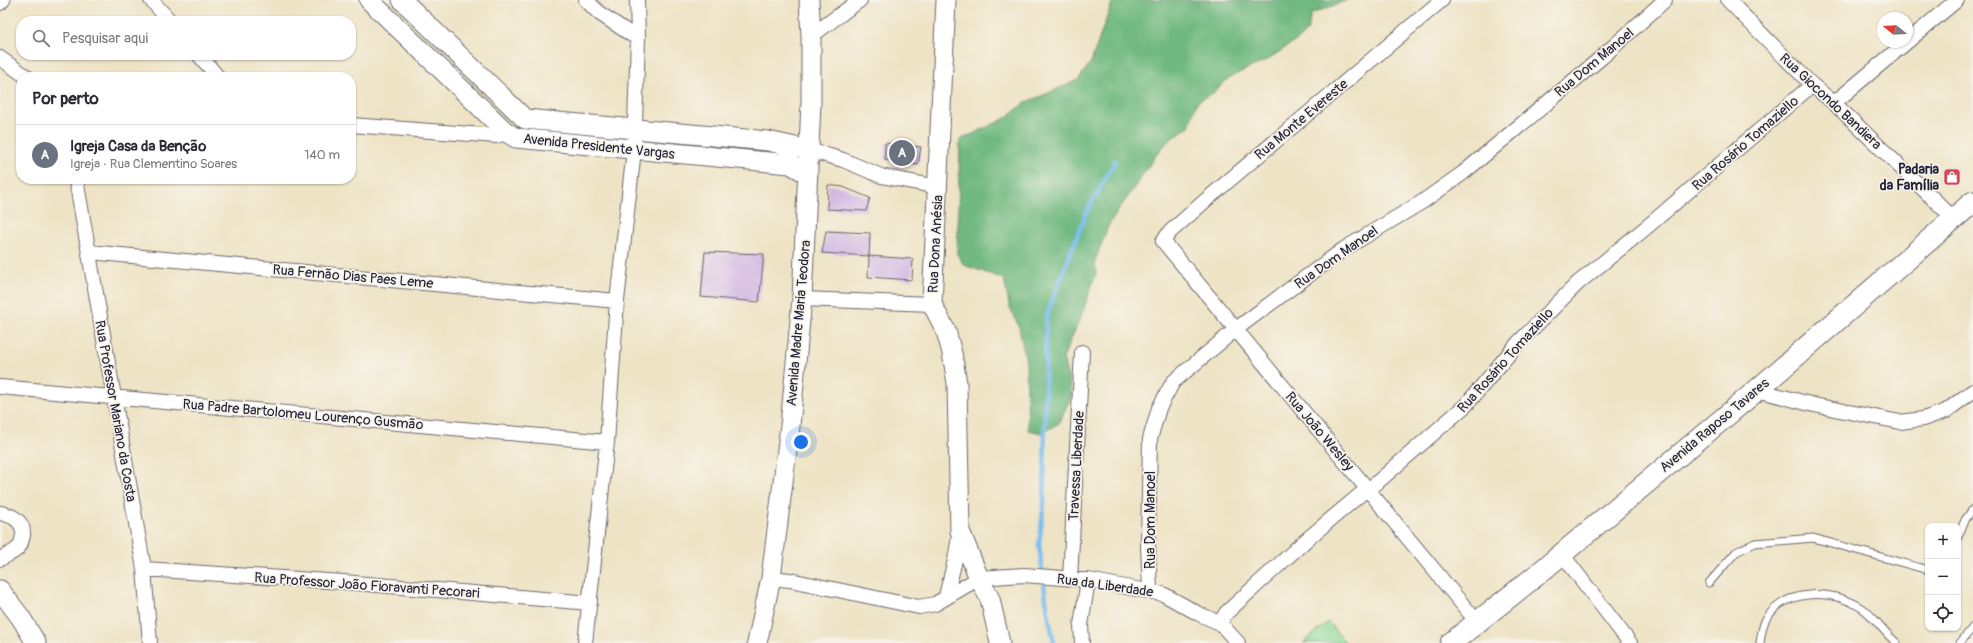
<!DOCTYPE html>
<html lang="pt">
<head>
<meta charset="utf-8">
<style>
  :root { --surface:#fff; --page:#f2f2f3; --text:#2b2b33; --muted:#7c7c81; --line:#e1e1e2; --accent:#2563eb }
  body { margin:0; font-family:Pangolin,sans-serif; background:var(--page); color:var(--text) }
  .controls { position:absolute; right:12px; bottom:12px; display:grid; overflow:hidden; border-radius:8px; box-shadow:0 1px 3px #0004 }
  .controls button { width:36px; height:36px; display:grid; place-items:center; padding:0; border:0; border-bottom:1px solid var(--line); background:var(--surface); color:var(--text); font:20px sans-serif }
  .compass { position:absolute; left:1877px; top:12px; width:36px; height:36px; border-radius:50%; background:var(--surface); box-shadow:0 1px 3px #0004; rotate:288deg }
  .you { position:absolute; left:801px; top:442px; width:14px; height:14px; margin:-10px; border:3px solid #fff; border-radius:50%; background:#1a73e8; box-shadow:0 0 0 6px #1a73e833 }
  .badge { display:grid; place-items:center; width:26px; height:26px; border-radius:50%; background:var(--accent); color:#fff; font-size:13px; font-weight:700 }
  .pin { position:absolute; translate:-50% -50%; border:2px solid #fff; box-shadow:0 1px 4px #0006 }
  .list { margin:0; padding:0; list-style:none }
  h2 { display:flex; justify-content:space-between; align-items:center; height:52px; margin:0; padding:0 16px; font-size:17px }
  h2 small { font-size:13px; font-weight:400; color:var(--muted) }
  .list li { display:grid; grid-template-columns:26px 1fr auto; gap:12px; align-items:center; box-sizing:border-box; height:60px; padding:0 16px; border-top:1px solid var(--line) }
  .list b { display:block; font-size:15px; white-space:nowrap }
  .list p { margin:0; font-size:13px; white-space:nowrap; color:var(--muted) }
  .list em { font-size:13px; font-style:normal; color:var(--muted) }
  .icon { flex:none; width:22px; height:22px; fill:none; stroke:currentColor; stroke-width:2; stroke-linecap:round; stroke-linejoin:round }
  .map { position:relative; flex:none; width:1973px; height:643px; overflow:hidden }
  .search { position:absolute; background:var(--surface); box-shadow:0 1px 3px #0004; left:16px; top:16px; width:340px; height:44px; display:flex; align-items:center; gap:10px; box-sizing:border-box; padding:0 14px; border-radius:16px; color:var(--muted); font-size:15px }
  .panel { position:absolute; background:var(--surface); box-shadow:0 1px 3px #0004; left:16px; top:72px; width:340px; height:112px; border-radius:16px }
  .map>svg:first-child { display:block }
  .green { fill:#8cd997; stroke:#577e69 }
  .forest { fill:#71b980; stroke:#4a6e5e }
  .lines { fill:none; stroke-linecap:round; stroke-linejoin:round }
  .stream { stroke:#7cbdf1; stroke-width:4.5 }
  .building { fill:#d0b3e4 }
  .lane-casing { stroke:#69666b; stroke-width:9 }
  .street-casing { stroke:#69666b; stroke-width:16 }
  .secondary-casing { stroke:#69666b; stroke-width:21 }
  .primary-casing { stroke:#69666b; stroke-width:23 }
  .lane { stroke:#fff; stroke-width:7 }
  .street { stroke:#fff; stroke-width:14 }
  .secondary { stroke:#fff; stroke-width:19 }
  .primary { stroke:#fff; stroke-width:21 }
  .labels { text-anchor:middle; stroke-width:3.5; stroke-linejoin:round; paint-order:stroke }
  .street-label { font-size:14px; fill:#22223b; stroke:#f7f3e8 }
  .poi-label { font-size:14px; font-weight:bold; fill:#22223b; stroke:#f7f3e8; text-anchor:end }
</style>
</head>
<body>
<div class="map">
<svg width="1973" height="643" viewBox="0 0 1973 643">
  <rect width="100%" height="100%" fill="#f7f3e8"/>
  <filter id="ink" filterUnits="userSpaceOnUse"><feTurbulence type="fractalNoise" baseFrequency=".025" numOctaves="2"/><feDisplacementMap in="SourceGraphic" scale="8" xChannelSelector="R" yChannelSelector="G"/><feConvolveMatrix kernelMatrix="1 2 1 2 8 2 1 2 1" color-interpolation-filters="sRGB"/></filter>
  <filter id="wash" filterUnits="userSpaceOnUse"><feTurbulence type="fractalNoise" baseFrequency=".012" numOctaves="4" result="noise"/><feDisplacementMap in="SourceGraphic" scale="16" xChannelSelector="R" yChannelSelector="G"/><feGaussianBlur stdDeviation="0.9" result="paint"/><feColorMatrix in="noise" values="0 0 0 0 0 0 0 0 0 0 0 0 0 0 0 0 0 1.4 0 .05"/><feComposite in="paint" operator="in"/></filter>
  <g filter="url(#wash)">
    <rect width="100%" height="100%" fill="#eee3c5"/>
    <path class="green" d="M1328,622l18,21h-43z"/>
    <path class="forest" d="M1113,0h235l-37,14 -3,16 -9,9 -34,22 -35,16 -17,16 -16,9 -8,24 -21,15 -12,14 -48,71 -13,35 1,12 -13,38 -20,47 9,36 -13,29 -17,10 -14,-3 -2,-68 -7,-35 -10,-22 -5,-26 -40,-14 -7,-11 3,-114 44,-21 21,-16 53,-23 13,-18z"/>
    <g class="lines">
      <path class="stream" d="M1054,643l-7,-36 -8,-63 5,-41 2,-186 40,-104 29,-52"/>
    </g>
    <g id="blocks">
      <path class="building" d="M885,143l36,4 -3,18 -33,-5z
        M828,185l15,2 27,11 -4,13 -39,-2z
        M826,231l44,2 -1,23 -47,-3z
        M705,252l59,2 -5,48 -58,-5z
        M869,256l44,3 -1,21 -44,-3z"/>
    </g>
  </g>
  <g filter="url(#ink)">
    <use href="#blocks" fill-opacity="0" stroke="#69666b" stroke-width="1"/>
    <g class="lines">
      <defs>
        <path id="lane" d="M1958,537l7,-17 8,-11
          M1709,583l27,-31 19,-9 58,-5 115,32
          M1760,643c1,-7 2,-17 6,-24 20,-31 67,-30 96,-11 13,9 22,25 35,35
          M1960,643l13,-16"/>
        <path id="street" d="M151,0l19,21
          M586,0l13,13 39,26
          M1442,0l-236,200 -36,32 -7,9 314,381
          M1728,0l84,85 22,18 119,115
          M0,3l3,-3
          M811,36l49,-36
          M199,55l19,22
          M0,58l27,19
          M1834,103l123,-103
          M351,125l146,11 9,-4
          M809,150l34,10 38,16 57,11
          M76,179l68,390 6,74
          M89,252l528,49
          M802,299l130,5
          M0,387l607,55
          M1757,390l57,15 86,17 23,-3 23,-8 27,-20
          M0,513c12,2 24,8 23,22 -1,5 -2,11 -6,14 -4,4 -12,7 -17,10
          M1562,554l68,89
          M144,569l199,13 247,21
          M771,578l19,2 129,27 16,-3 44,-26 45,-3 64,5 75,14 36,20 21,9 18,20
          M1070,579l12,-227
          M1150,590l-2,-45 2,-106 9,-31 14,-26 63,-53 108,-80 78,-47 41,-29 139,-116 63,-57
          M946,596l9,-36 5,-29
          M1220,623l6,-10 79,-72 63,-53 5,-2 93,-81 53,-63 59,-59 70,-57 164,-141
          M585,643l22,-201 10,-141 17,-151 4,-111 -1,-39
          M1082,643l-1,-18 7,-45"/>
        <path id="secondary" d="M369,0l137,132 10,6 274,26 18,10
          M402,0l123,119 243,22 41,9
          M946,0l-14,304 14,27 6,22 5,30 3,148 19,47 11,21 10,44
          M0,590l21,28 15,25
          M757,643l14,-65 19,-152 12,-127 9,-196v-67l-2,-36"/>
        <path id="primary" d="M1451,643l87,-69 219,-184 216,-188"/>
      </defs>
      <use href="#lane" class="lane-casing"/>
      <use href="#street" class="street-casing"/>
      <use href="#secondary" class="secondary-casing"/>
      <use href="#primary" class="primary-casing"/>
      <use href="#lane" class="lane"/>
      <use href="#street" class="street"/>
      <use href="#secondary" class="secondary"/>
      <use href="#primary" class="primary"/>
    </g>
  </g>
  <defs>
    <symbol id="shop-square" viewBox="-11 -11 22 22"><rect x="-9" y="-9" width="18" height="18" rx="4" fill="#d1495b" stroke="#f7f3e8"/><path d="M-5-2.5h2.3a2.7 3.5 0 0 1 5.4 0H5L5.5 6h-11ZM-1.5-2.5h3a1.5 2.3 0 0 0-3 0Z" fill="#fff"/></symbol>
  </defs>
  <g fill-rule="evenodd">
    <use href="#shop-square" x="1942" y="167" width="20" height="20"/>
  </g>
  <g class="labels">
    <g class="street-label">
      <text transform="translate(1594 62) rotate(-40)" y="5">Rua Dom Manoel</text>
      <text transform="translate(1831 101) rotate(43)" y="5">Rua Giocondo Bandiera</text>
      <text transform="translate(1301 119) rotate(-40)" y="5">Rua Monte Evereste</text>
      <text transform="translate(1745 143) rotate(-41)" y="5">Rua Rosário Tomaziello</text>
      <text transform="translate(599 146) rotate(6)" y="5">Avenida Presidente Vargas</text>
      <text transform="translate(935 244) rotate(-87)" y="5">Rua Dona Anésia</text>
      <text transform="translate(1336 257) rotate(-35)" y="5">Rua Dom Manoel</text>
      <text transform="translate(353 276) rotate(5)" y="5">Rua Fernão Dias Paes Leme</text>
      <text transform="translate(798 323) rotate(-85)" y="5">Avenida Madre Maria Teodora</text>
      <text transform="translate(1505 360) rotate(-48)" y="5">Rua Rosário Tomaziello</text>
      <text transform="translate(116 411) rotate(80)" y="5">Rua Professor Mariano da Costa</text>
      <text transform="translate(303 414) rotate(5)" y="5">Rua Padre Bartolomeu Lourenço Gusmão</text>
      <text transform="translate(1714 425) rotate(-40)" y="5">Avenida Raposo Tavares</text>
      <text transform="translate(1320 431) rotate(50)" y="5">Rua João Wesley</text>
      <text transform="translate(1076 466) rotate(-87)" y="5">Travessa Liberdade</text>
      <text transform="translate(1150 520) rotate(-90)" y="5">Rua Dom Manoel</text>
      <text transform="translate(367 585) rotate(4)" y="5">Rua Professor João Fioravanti Pecorari</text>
      <text transform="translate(1105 585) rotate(8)" y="5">Rua da Liberdade</text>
    </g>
    <g class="poi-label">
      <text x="1939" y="174">Padaria<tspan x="1939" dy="16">da Família</tspan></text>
    </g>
  </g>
</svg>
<div class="controls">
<button>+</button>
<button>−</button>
<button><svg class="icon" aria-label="locate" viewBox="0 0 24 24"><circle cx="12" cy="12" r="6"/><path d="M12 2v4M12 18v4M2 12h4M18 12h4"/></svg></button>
</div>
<svg class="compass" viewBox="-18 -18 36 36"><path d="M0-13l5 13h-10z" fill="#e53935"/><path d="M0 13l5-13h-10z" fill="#7c7c81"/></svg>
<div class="you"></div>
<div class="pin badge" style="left:902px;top:153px;background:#6b7280">A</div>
<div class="search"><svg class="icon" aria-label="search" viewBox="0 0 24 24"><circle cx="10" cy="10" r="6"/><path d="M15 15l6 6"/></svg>Pesquisar aqui</div>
<section class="panel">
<h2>Por perto<small></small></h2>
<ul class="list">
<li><span class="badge" style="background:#6b7280">A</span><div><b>Igreja Casa da Benção</b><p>Igreja · Rua Clementino Soares</p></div><em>140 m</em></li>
</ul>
</section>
</div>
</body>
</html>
